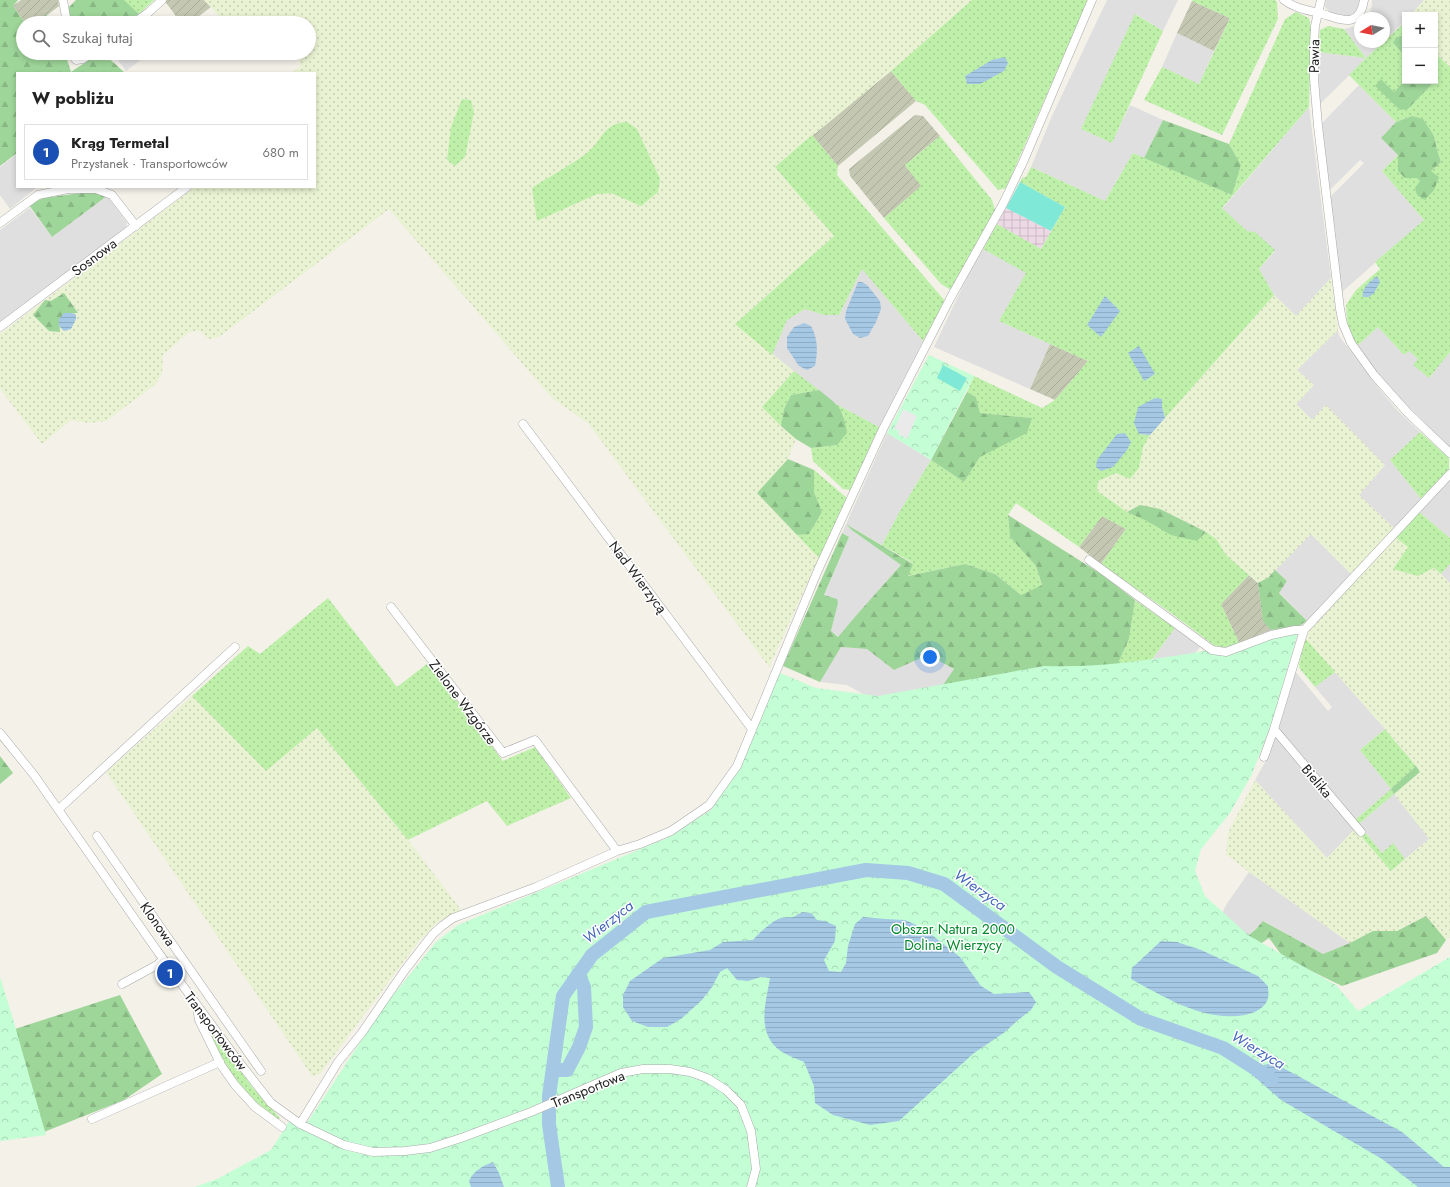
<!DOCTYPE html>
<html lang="pl">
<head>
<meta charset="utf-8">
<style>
  :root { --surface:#fff; --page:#f6f6f6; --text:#222; --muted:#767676; --line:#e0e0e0; --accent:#111827 }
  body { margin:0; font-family:Jost,sans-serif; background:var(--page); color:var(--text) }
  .controls { position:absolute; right:12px; top:12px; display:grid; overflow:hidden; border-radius:0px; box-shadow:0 2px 6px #0003 }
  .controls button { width:36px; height:36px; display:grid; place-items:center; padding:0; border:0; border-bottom:1px solid var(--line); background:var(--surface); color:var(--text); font:20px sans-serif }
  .compass { position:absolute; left:1354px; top:12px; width:36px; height:36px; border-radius:50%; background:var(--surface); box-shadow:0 2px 6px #0003; rotate:260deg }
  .you { position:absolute; left:930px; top:657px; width:14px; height:14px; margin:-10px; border:3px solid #fff; border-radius:50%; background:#1a73e8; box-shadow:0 0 0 6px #1a73e833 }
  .badge { display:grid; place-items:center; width:26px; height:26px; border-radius:50%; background:var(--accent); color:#fff; font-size:13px; font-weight:700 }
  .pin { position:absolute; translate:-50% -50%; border:2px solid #fff; box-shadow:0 1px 4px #0006 }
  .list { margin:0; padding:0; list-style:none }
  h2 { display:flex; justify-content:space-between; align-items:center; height:52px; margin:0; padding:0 16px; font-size:17px }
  h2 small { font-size:13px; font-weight:400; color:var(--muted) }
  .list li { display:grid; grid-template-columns:26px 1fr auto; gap:12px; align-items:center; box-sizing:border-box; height:56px; margin:0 8px 8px; padding:0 8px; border:1px solid var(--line); border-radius:0px }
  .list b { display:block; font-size:15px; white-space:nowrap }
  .list p { margin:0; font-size:13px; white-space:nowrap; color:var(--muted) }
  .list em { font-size:13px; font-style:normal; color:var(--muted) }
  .icon { flex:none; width:22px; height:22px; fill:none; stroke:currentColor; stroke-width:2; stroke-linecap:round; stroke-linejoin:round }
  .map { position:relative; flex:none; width:1450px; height:1187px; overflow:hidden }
  .search { position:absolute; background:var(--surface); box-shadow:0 2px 6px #0003; left:16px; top:16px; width:300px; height:44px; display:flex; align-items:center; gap:10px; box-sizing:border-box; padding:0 14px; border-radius:22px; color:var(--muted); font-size:15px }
  .panel { position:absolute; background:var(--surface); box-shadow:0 2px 6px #0003; left:16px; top:72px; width:300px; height:116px; border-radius:0px }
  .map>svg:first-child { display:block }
  .residential { fill:#e0dfdf }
  .industrial { fill:url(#industrial-grid) }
  .construction { fill:url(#construction-furrows) }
  .farmland { fill:url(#farmland-dots) }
  .grass { fill:url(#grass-dots) }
  .forest { fill:url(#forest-firs) }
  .park { fill:url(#park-crowns) }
  .pitch { fill:#80e8d6 }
  .parking { fill:#eaeaea }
  .water { fill:url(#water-rules) }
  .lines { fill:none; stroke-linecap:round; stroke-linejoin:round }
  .river { stroke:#a5c8e4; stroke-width:14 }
  .minor-casing { stroke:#a9a9a9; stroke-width:9 }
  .minor { stroke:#fff; stroke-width:8 }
  .labels { text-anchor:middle; stroke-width:3; stroke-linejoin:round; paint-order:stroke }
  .street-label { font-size:14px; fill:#222; stroke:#fff }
  .park-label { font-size:14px; fill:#02882a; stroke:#fff }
  .water-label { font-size:15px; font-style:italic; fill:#4466bc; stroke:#fff }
</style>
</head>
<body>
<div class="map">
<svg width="1450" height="1187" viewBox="0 0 1450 1187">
  <defs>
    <pattern id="industrial-grid" width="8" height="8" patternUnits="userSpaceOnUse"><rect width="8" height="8" fill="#ecd9e5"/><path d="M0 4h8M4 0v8" fill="none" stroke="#cabac4"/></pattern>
    <pattern id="construction-furrows" width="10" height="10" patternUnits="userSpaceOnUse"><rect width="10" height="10" fill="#c4c8b2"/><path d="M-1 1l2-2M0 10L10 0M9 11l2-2" fill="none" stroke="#a8ac99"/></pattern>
    <pattern id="farmland-dots" width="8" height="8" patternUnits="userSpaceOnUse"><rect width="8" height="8" fill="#e9f2d2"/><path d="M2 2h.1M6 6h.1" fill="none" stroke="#c8cfb4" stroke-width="1.8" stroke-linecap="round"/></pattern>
    <pattern id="grass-dots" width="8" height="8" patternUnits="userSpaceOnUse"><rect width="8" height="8" fill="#bef0aa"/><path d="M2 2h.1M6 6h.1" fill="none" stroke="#a3ce92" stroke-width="1.8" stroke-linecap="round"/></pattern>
    <pattern id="forest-firs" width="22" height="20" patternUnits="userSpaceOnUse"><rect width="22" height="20" fill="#9ed599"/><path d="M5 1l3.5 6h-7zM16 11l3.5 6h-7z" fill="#88b784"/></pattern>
    <pattern id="park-crowns" width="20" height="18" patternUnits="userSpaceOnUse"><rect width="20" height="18" fill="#c3fed5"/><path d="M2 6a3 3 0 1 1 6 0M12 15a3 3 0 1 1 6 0" fill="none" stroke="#a7d9b7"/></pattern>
    <pattern id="water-rules" width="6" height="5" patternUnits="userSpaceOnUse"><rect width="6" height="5" fill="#a5c8e4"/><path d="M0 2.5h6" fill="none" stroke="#8eacc3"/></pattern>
  </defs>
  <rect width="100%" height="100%" fill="#f3f1e8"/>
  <path class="residential" d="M1107,0h71l-15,31 -27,-17 -55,115 31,14 18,-38 33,15 -19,38 -11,-5 -28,48 -74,-34 21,-51z
    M1326,0h33l1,2 -2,7 -6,6 -7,2 -14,-4 -6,-6z
    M1372,0h52l-13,15h-6v6l-21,20v-23h-17l2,-3 3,-10z
    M1360,25v17h23l-63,62 -2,-52 48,6 -22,-29z
    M1177,33l37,18 -15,33 -37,-17z
    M113,53h37l-24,18z
    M1359,85l37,37 -15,16 17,17 -16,16 42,49 -82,72 -12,-95 34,-34 -4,-3 -31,31 -7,-68z
    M1309,107l22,171 -35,38 -22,-21 -15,-26 16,-18 -28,-20 -25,-22z
    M17,154v33h20l-27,22 -10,-14v-28z
    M107,196l20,27 -2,7 -125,93v-93l30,-22 22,29z
    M983,249l44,24 -28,48 51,23 -20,45 -96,-42 35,-74z
    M862,269l61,72 -44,86 -43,-23 -64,-49 15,-35 18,-11 19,6h15z
    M1378,327l26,28 5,-5 9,9 11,19 21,-26v95l-43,-42 -27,-29 -22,-31z
    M1338,330l1,6 41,54 18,21 22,21 -30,28 32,40 -27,29 -36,-34 25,-29 -59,-60 -13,14 -16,-16 18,-19 -17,-15z
    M887,433l44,27 -31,51 -18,34 -34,-20 5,6 48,34 -41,46 -21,26 -8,-6 7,-28 -14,-7 25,-59 -7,-4z
    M1450,478v60l-32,-27z
    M1311,534l41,41 -45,46 -28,-29 8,-11 -12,-11z
    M1450,564v19l-9,-9z
    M1175,628l25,19 -20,26 -61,32z
    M841,647l26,2 27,21 34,-15 26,14 -11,17 -71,13 -25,-14 -27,-3z
    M1294,670l34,41 4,-4 -17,-20 20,-15 50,57 -25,21 31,39 -36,31 -77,-93z
    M1276,736l78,94 -27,28 -72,-78 12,-21z
    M1394,794l36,44 -25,21 -12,-15 -11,9 -23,-29z
    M1249,872l101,71 -27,11 -59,-33 -15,14 -28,-19 5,-11z"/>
  <path class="industrial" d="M1006,208l45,23 -10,18 -44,-25z"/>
  <path class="construction" d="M21,0h37l1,6 -22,17h-12l-12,-17z
    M164,0h40l7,7 -21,16h-9z
    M1192,1l38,17 -16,33 -37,-18z
    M891,71l25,30 -78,65 -26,-31z
    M915,115l8,1 17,20 -35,29 17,21 -38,32 -34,-42 -1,-7z
    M1050,344l38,17 -33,39 -25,-11z
    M1102,516l24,13 -25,35 -22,-17z
    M1249,575l9,8 5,37 8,10 -32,13 -18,-39z"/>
  <path class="farmland" d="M204,0h768l-81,71 -116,96 59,69 -99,88 59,47 -32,36 34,32 -8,20 -31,34 62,65 -50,109 -181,-244 -36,-25 -163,-189 -170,128 -10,2 -9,-8 -11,1 -26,23 -1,18 -6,11 -50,37 -17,2 -18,-3 -29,24 -42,-55v-55l195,-147h120v-114h-24l10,-7 -5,-13h13v-30h-83z
    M1424,0h26v67l-15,-14v-38h-24z
    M1331,278l7,52 -41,40 17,15 -18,19 16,16 14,-15 59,60 -26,30 36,34 -43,46 -41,-41 -42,43 -11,6 -32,-28 -10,-16 -10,-7 -46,-23 -20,-4 -13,7 -30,-21 1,-10 18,-8 23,-5 4,-21 7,-12 124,-140 22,21z
    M1395,537l13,10 -15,21 25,8 16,-8 16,15v354l-4,3 -21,-24 -29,15h-23l-23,12 -101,-71 -23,-18 2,-21 27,-53 72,78 27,-28 7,6 30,35 38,-32 -35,-45 26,-22 -23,-30 -90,-101 2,-10z
    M192,696l74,75 51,-43 91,112 54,71 -23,10 -20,20 -99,133 -8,2 -206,-304z"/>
  <path class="grass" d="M123,0h31l-15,14z
    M972,0h116l-82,188 -8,2 -73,-85 -9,-4 -25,-30z
    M1193,0h82l2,2 1,17 -56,116 -78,-35 18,-33 37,17 31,-66 -38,-17z
    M1296,12l13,6 2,10 -2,79 -87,101 25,23 8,1 20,18 -16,19 15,26 -109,123 -3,-11 -23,27 11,1 -7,12 -4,21 -9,11 -14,-6 -18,8 -1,10 30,21 70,29 9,-9 10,7 10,16 23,20 -28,29 18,39 -15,5 -9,-2 -44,-33 -70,-49 25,-35 -24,-13 -23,31 -63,-44 -8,12 2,22 26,29 6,20 -21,9 -26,-21 -30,-10 -58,12 6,-13 -31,-18 18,-34 31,-51 33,22 16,-25 51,-39 -51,-5 -4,-16 -9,-5 7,-16 68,32 13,-8 33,-39 -89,-40 27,-48 -43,-24 14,-25 44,25 24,-42 -45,-25 2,-4 4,-1 5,-10 74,34 28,-48 99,42 9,-30 -12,-21 56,-125z
    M1135,14l28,17 -51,112 -31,-14z
    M1404,23l1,1v12l-9,1 -3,6 12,13v24l-11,12 14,17 27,-28v-28l15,14v285l-21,26 -16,-13 5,-6 -9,-8 -5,4 -26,-28 -20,18 -10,-14 -2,-26 10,-15 24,-21 -5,-7 49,-42 -42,-49 16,-16 7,23h12l3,3 21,-19 -4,-12 -3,-14 -22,-20 -16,6 -47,-47 17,-17 -48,-6 2,-22 8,-4 16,3 22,29z
    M462,99l9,1 3,12 -9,45 -10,9 -8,-6 4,-33z
    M627,122l10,7 23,50 -2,13 -17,14 -30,-13 -14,1 -60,27 -5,-33c18,-12 38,-22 55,-35 16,-13 15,-29 40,-31z
    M812,135l26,31 -1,9 108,126 -22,40 -61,-72 -23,46h-15l-19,-6 -18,11 -15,35 -37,-31 99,-88 -59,-69z
    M940,136l52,64 3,10 -44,80 -10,-6 -57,-66 37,-32 -16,-21z
    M794,371l25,19 -28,5 -7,14 -3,17 -19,-19z
    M836,404l43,23 -28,63 -8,-1 -30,-28 -2,-13 26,-3 7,-29z
    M1420,432l29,26v13l-27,29 -32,-40z
    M814,470l33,28 -28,60 -22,-23 12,-1 13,-22 -8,-20z
    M1418,511l32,27v26l-9,10 -7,-6 -16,8 -25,-7 15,-22 -13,-10z
    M328,598l69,89 31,-24 75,98 32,-14 36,51 -64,28 -20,-25 -79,39 -91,-112 -51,43 -74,-75 56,-50 12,8z
    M1135,600l40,28 -39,53 -17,-20 10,-22z
    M1305,638l30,34 -20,15 -15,-18 -1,-4z
    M1385,729l31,37 -25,23 3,5 -35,30 -4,-4 36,-31 -31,-39z
    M1365,832l17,21 11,-10 12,16 -14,12 -30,-35z
    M204,1020l49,68 27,30 -3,2c-21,-16 -39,-34 -53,-56 -8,-13 -15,-28 -22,-41z"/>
  <path class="forest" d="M0,0h18l-5,6 12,17h-2v30h42l6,19 28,-19h4l22,20h-108v80l-17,13z
    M76,0h48l15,14 -16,9h-53l-3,-14z
    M46,15l15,8h-24z
    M1405,36v20l-12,-13 3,-6z
    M1381,79l13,13 11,-12 30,1 -27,28 -8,1 -25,-24z
    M1412,116l11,3 11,17 3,14 4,12 -10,9 8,6 -5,13 -9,10 -8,-5 -2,-7 5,-7 -3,-3h-12l-7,-7v-16l-17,-17 15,-16z
    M1163,120l66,24 12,21 -9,30 -88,-37z
    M81,193h15l11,3 -55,41 -23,-32 14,-7z
    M64,293l14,20h-7l-12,6 1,13 -11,-1 -16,-16 12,-15 6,1z
    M819,390c20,16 24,17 28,43l-10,12 -26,3 -15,-9 -15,-13 3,-17 7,-14z
    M967,392l9,5 4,16 52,5 -5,15 -47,24 -16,25 -33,-22z
    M788,459l26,11v22l8,20 -13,22 -12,1 -40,-42z
    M1140,505l20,4 46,23 -9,9 -26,-6 -24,-14 -20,-9z
    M1008,515l93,59 34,26 -6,39 -10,22 17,20 28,195 85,59 7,-6 7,-8 60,33 27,-11 23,-12h24l29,-15 20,24 -9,13 -95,33 -59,-29 -14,-19 -31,21 -366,-260 71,-14 11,-16 -26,-14 -34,15 -27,-21 -26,-2 -21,35 -37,-16 59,-133 7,4 -25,58 13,4 1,4 -7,28 7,6 22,-26 41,-46 -48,-34 -7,-7 67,40 -5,12 57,-12 30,10 26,21 21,-10 -6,-19 -26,-29z
    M1275,570l12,11 -8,12 28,28 -8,5 -28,4 -8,-9 -5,-38 11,-6z
    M0,756l13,17 -13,11z
    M1416,766l4,6 -26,22 -3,-5z
    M0,986l15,43 105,-34 42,79 -38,26 -80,32z"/>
  <path class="park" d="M929,355l45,21 -43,84 -44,-27z
    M1298,632l-27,94 -20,50 -21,37 -29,36 -6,22 10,25 43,39 88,50 22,26 92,-54v230h-1255l22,-8 54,-29 19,-30 13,9 79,-120 54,-67 22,-17 209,-87 44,-28 28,-41 41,-96 36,15 62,8 166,-30c50,2 100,-5 149,-13 35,-6 70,-11 105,-21z
    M0,977l13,42 33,116 -46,6z"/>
  <path class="pitch" d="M1020,182l45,25 -14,24 -45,-23z
    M943,365l24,13 -7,13 -23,-13z"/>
  <path class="parking" d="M903,409l14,7 -10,23 -9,-5 1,-3 -5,-2z"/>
  <path class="water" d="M1005,57l3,6 -4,8 -24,13h-13l-2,-8 27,-16z
    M1377,276l3,6 -6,11 -5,4h-6c-2,-9 7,-15 14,-21z
    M858,282h4l5,3 13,16 1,8 -5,13 -8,14 -8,2 -7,-4 -8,-15 1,-8z
    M1105,296l15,15 -19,26 -14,-12z
    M64,313h8l4,2v4l-5,10 -7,2 -5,-5v-7z
    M804,323l7,3c7,13 7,25 4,40l-8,4 -8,-4 -12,-18v-11l7,-10z
    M1139,346l16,28 -11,7 -16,-28z
    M1155,398l7,1v8l3,11 -15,17 -11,-1 -5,-11 4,-16z
    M1125,433l6,9 -4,8 -14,17 -12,4 -5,-4 1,-7 20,-26z
    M802,912l9,1 6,7 8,1 11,5 -1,15 -11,19 5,11 12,1 5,-9 2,-17 7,-22 8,-7 22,2 20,1 18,8 37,29 21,29 13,8 35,-2 7,10 -5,8 -14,11 -12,11 -31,21 -75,68 -29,4 -37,-10 -18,-12 -1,-17 -10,-24c-7,-3 -15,-6 -22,-10 -27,-18 -16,-49 -12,-74l-9,-1 -13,4 -11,-1 -10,-12 -7,4 -8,15 -10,13 -21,19 -14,8h-19l-16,-6 -9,-14v-12l7,-14 33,-23 47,-8 13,-8 30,-2c5,-6 20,-20 28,-22 12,-2 9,2 21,-6z
    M1161,941l16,1 24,8 57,26 10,10c0,3 1,8 0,12 -2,10 -14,15 -23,17 -41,7 -79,-17 -114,-36l1,-11z
    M1272,1062l130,70 42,35h6v20h-32l-36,-28 -101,-59 -32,-28z
    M493,1162l6,11 5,14h-33l-2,-6c5,-11 14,-15 24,-19z"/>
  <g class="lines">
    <path class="river" d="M553,1070h14l12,-23 7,-20 -2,-40 -6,-13
      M558,1187l-9,-63v-28l14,-100 29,-41 54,-43 220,-42 42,3 36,11 113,83 84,52 82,29 49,31"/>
    <defs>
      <path id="minor" d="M63,0l4,23
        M1284,0c10,8 23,10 35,13 20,5 40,18 45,-13
        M1321,0l-6,26 -1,18v35l4,47 22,183 3,15 8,19 23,32 33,37 43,41
        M134,23l15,-11 13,-12
        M71,53l5,7 7,-1 9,-6
        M0,223l38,-28 30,-6h28l16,6 24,31
        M0,327l187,-140
        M523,424l229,305
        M1089,560l123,90 14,2 45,-17 24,-5h9
        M391,607l112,146 32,-13 82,111
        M1274,729l87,103
        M0,733l34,42 124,177 81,110 32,41 29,21 44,21 29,7 32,-1 25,-3 31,-10 70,-26 90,-39 22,-4h27l20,3 17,6 19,12 15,15 10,26 5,38 -5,18
        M1264,757l10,-28 30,-99 146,-156
        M59,809l176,-162
        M97,836l164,235
        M122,984l35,-19 6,-6
        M197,1007l2,13 22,45 14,20 20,22 27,20
        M92,1119l128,-57
        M300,1124l38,-62 23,-28 44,-64 28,-36 9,-8 11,-8 83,-31 81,-36 23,-7 31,-13 38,-26 28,-39 81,-196 65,-141 68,-132 52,-93 21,-44 68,-160"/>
    </defs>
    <use href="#minor" class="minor-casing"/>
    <use href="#minor" class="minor"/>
  </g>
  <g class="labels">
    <g class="street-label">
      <text transform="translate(1314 56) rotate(-89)" y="5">Pawia</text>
      <text transform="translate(94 257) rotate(-37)" y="5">Sosnowa</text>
      <text transform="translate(638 577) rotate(53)" y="5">Nad Wierzycą</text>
      <text transform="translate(463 702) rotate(53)" y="5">Zielone Wzgórze</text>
      <text transform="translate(1317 781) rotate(50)" y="5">Bielika</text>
      <text transform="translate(158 924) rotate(55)" y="5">Klonowa</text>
      <text transform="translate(216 1031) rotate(53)" y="5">Transportowców</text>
      <text transform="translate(588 1089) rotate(-22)" y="5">Transportowa</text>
    </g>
    <g class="park-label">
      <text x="953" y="934">Obszar Natura 2000<tspan x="953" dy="16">Dolina Wierzycy</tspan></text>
    </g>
    <g class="water-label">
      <text transform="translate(980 890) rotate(35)" y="5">Wierzyca</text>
      <text transform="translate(608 922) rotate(-38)" y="5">Wierzyca</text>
      <text transform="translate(1258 1050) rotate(31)" y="5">Wierzyca</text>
    </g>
  </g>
</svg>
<div class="controls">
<button>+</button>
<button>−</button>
</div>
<svg class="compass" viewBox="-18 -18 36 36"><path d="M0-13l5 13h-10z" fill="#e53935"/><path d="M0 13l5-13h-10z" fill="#767676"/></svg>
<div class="you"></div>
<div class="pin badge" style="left:170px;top:973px;background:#1a4fb4">1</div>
<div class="search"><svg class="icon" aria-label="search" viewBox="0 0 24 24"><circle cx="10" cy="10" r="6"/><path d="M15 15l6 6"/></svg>Szukaj tutaj</div>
<section class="panel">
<h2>W pobliżu<small></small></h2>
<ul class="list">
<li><span class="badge" style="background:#1a4fb4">1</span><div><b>Krąg Termetal</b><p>Przystanek · Transportowców</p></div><em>680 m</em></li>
</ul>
</section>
</div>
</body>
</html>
